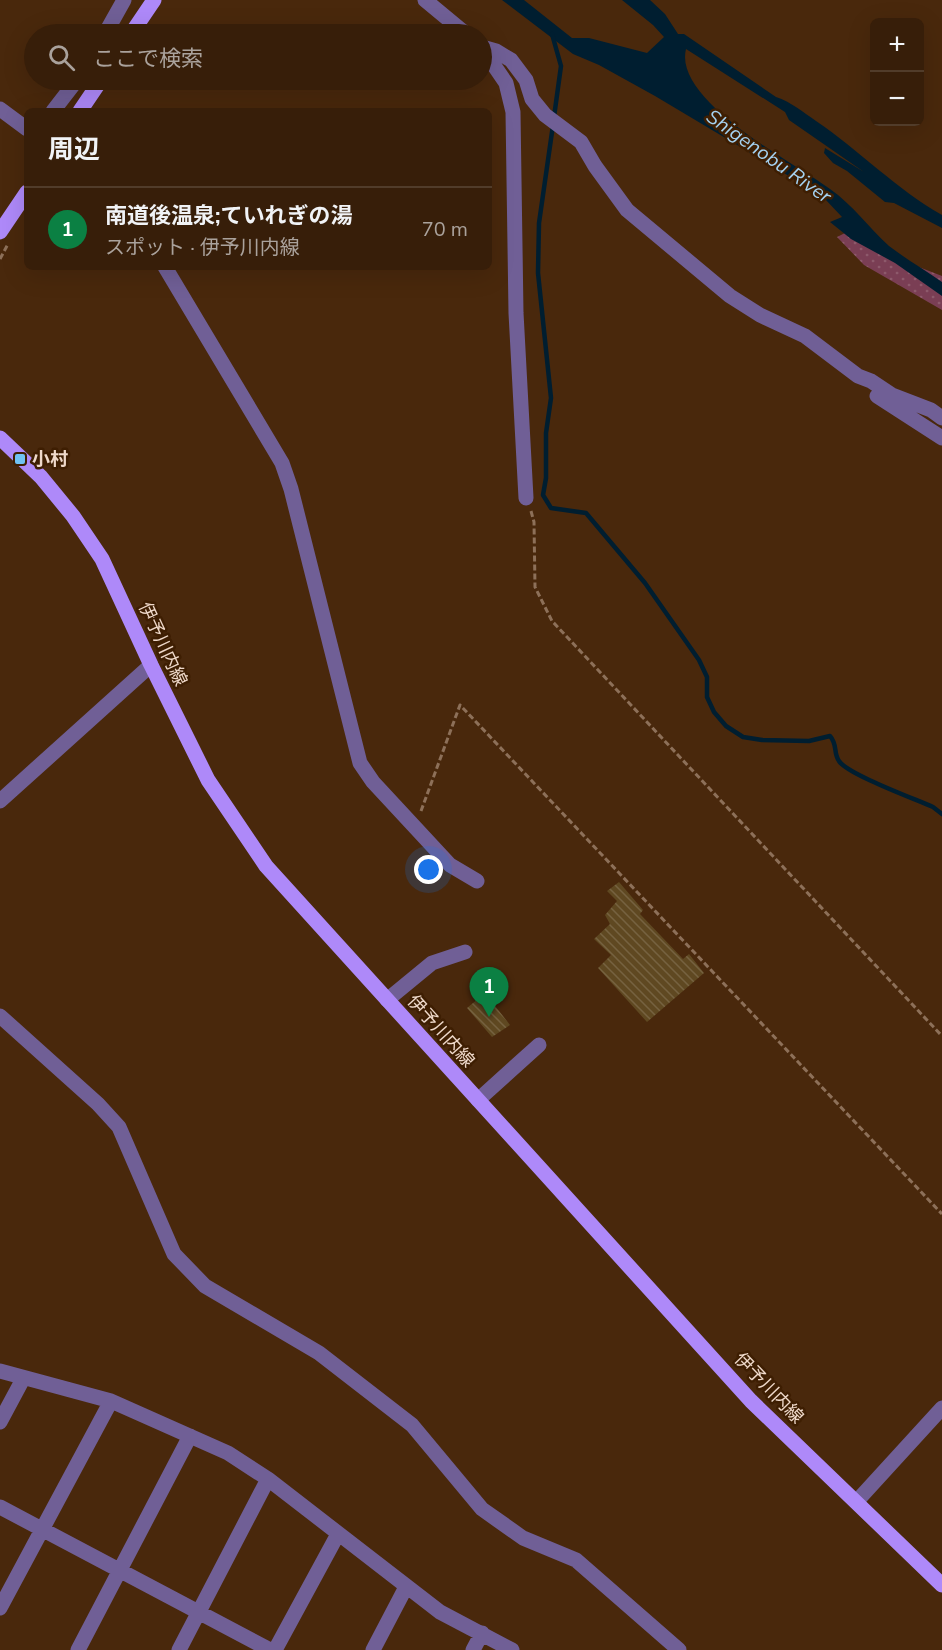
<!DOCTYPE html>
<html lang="ja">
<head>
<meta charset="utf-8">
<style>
  :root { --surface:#371e09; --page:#3e2712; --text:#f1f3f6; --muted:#aaa29c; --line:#513c2a; --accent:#0b8043 }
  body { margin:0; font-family:"Nunito Sans","Noto Sans JP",sans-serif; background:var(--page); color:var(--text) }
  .controls { position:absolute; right:18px; top:18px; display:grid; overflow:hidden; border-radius:9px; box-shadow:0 6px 24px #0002 }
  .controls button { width:54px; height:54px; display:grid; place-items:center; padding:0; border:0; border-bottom:2px solid var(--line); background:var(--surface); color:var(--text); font:30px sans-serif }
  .you { position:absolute; left:429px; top:870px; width:21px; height:21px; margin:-15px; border:4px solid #fff; border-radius:50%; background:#1a73e8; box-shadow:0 0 0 9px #1a73e833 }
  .badge { display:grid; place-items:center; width:39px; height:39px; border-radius:50%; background:var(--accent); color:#fff; font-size:20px; font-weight:700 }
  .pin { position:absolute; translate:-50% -50px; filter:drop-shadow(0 2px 3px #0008) }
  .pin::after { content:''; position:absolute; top:32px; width:21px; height:18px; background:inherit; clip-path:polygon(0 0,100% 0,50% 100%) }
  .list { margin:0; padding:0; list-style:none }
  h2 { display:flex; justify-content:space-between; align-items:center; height:78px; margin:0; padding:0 24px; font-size:26px }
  h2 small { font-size:20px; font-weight:400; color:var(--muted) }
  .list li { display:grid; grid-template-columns:39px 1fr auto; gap:18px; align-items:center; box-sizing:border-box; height:84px; padding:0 24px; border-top:2px solid var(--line) }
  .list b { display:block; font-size:22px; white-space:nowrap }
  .list p { margin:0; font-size:20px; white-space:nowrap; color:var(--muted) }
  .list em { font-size:20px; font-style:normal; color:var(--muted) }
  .icon { flex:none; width:33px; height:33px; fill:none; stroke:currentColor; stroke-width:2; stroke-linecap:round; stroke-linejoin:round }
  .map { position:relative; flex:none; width:942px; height:1650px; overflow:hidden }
  .search { position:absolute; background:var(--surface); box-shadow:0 6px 24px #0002; left:24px; top:24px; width:468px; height:66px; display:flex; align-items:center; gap:15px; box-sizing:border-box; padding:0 21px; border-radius:33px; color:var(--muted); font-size:22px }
  .panel { position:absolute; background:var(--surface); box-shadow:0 6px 24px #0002; left:24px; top:108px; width:468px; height:162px; border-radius:9px }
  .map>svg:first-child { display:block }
  .grass { fill:url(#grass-dots) }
  .water { fill:#001e30 }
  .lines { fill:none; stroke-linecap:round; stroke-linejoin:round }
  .stream { stroke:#001e30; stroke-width:4.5 }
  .building { fill:url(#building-back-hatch) }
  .path { stroke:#8d7059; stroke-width:3; stroke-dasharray:6 3; stroke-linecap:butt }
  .minor { stroke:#705f96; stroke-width:15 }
  .primary { stroke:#ae89f9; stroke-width:15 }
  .poi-dot { fill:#70c2f4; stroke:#3e1e02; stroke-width:2 }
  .labels { text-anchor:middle; stroke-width:5; stroke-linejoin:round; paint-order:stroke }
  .poi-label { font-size:18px; font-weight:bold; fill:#efd9ca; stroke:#3e1e02; text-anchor:start }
  .street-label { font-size:18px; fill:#efd9ca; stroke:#3e1e02 }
  .water-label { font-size:20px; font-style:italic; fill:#a4d1f0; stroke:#3e1e02 }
</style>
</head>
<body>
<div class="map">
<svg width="942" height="1650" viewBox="0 0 942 1650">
  <defs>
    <pattern id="grass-dots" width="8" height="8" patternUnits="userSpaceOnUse" patternTransform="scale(1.5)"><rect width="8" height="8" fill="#7a3e54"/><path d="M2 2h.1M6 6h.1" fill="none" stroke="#8d596b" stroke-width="1.8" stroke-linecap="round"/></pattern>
    <pattern id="building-back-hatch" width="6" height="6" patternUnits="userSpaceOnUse" patternTransform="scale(1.5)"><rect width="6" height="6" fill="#5f4821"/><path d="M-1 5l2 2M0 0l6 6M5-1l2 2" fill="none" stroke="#766240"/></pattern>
  </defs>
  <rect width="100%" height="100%" fill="#49280c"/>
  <path class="grass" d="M849,231l18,16 75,29v34l-78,-45 -27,-28z"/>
  <path class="water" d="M502,0h22l48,38h17l58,15 17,-16 -11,-12 -31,-25h28l15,14 13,20h6l92,63c15,5 27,15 40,24 43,29 80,68 126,94v13l-48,-25 -9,-1 -38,-31 -14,-8 -9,-10 1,-5 39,24 -75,-52 -4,-8 -99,-63c-13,52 109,114 144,140 23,16 39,39 59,57 17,13 36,24 53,36v14l-47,-33 -44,-24 -21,-17 12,-5 -17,-18 -21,-14 -149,-89 -56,-31 -26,-11z"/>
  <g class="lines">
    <path class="stream" d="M552,34l9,32 -7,51
      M553,125l-14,98 -1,50 13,125 -5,35v45l-3,17 8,13 35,5 59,70 54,77 8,17v20l7,15 12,14 17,11 19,3 47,1 21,-5c8,9 3,17 9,25 8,13 76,38 94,46l9,7"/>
  </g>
  <path class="building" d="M619,882l24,28 -3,4 43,45 6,-5 15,19 -57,49 -49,-54 13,-13 -17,-16 16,-15 -5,-9 12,-14 -10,-10z
    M485,993l25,32 -18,12 -25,-29z"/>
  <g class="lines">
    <path class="path" d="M0,259l8,-15
      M531,511l3,11 1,65 17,34 390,415
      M421,811l39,-106 482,509"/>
    <path class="minor" d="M425,0l41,34
      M105,34l19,-34
      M482,47l14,4 15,9 15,20 6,19 13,16 36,27 14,24 32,44 103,86 30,19 45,21 53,40 13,5 21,14 39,15 11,8
      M482,48l24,35 7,29 3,201 10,185
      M0,109l27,20
      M53,111l24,-31
      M165,267l117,196 9,26 69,274 13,19 77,83 27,16
      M877,396l65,42
      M0,801l151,-136
      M387,1000l45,-37 33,-11
      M0,1016l98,88 21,23 55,127 31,32 114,67 93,72 70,84 41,29 53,22 103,90
      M478,1100l61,-55
      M0,1371l111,30 117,52 40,26 172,133 72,38
      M0,1422l23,-43
      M857,1501l85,-93
      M0,1507l270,143
      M0,1608l111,-207
      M78,1650l112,-214
      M179,1650l89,-171
      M275,1650l63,-116
      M373,1650l33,-63
      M473,1650l9,-17"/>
    <path class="primary" d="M131,34l23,-34
      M80,111l21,-31
      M0,232l27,-40
      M0,438l41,39 32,39 29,43 49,106 57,115 58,86 485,535 191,184"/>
  </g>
  <rect class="poi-dot" x="14" y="453" width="12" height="12" rx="3"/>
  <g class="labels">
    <g class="poi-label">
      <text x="32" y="465">小村</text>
    </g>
    <g class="street-label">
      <text transform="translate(163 644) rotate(65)" y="6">伊予川内線</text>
      <text transform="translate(441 1031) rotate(48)" y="6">伊予川内線</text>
      <text transform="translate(769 1388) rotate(46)" y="6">伊予川内線</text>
    </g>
    <g class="water-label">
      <text transform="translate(769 156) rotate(35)" y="7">Shigenobu River</text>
    </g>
  </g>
</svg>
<div class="controls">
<button>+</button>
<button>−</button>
</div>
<div class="you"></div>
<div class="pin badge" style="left:489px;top:1017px">1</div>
<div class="search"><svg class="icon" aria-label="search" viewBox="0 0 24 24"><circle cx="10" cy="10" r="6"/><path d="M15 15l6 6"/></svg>ここで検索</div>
<section class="panel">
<h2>周辺<small></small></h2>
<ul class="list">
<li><span class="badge">1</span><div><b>南道後温泉;ていれぎの湯</b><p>スポット · 伊予川内線</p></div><em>70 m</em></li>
</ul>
</section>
</div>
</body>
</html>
